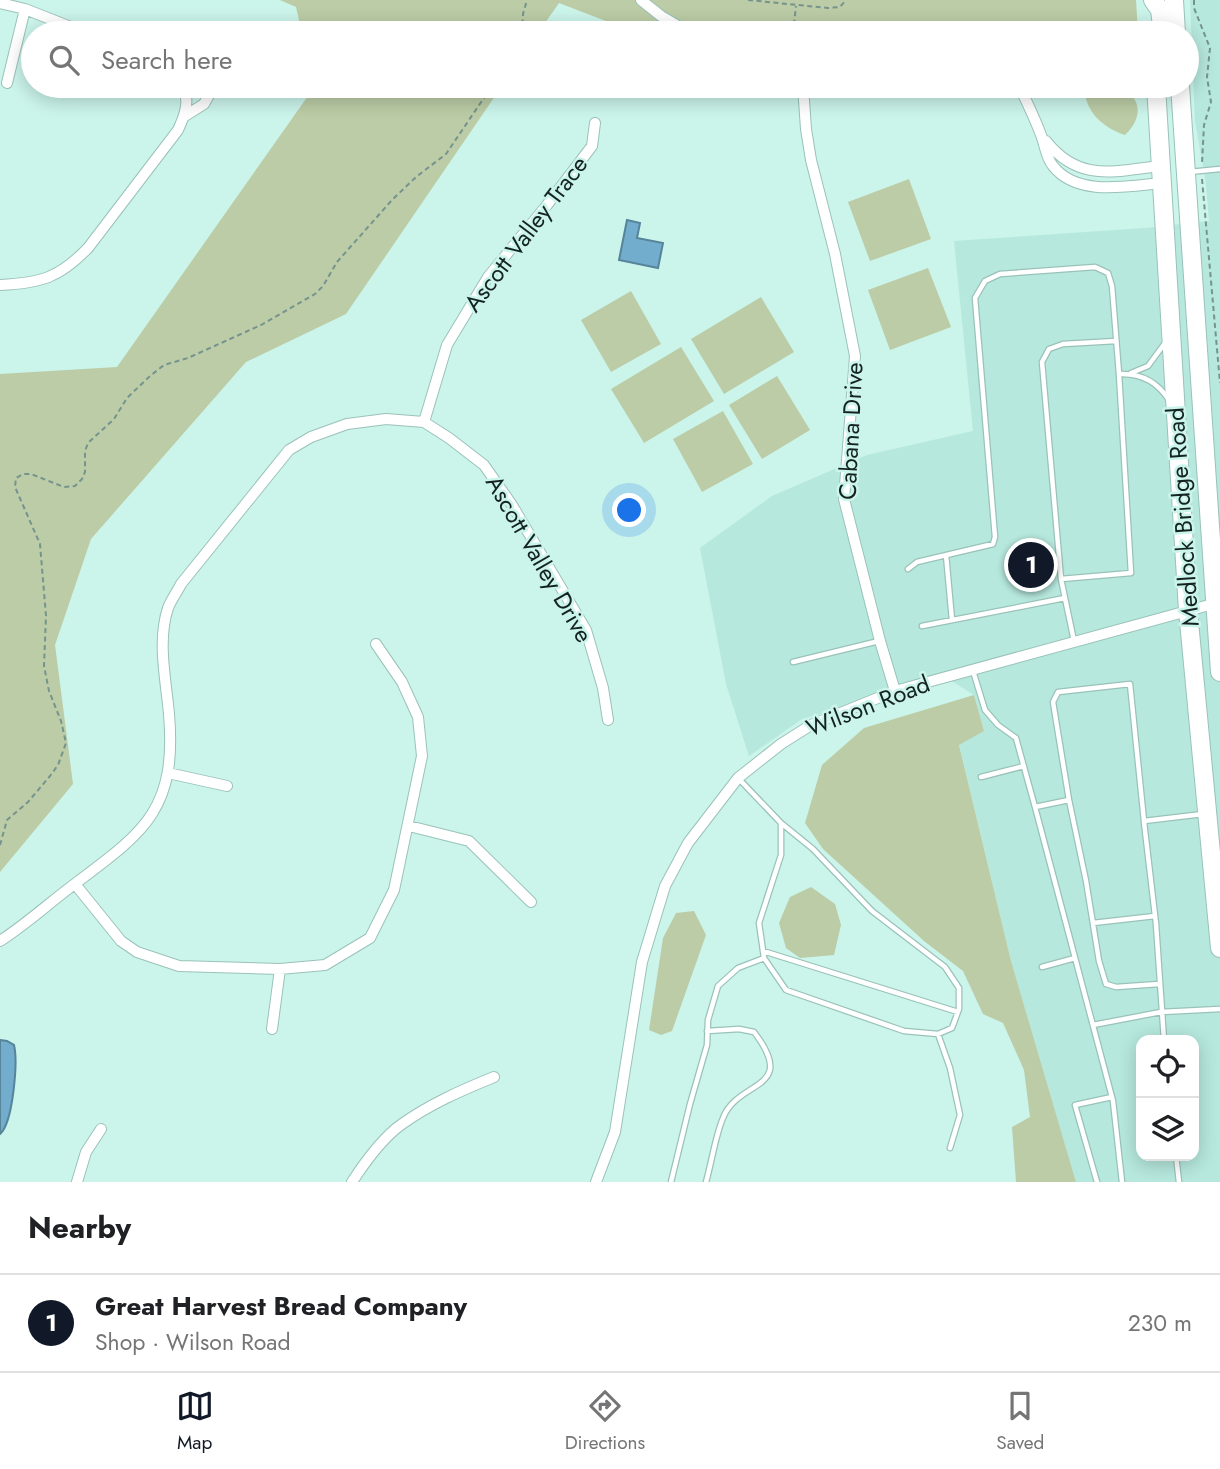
<!DOCTYPE html>
<html lang="en">
<head>
<meta charset="utf-8">
<style>
  :root { --surface:#fff; --page:#f2f2f2; --text:#202124; --muted:#757577; --line:#e0e0e0; --accent:#111827 }
  body { margin:0; font-family:Jost,sans-serif; background:var(--page); color:var(--text) }
  .controls { position:absolute; right:21px; bottom:21px; display:grid; overflow:hidden; border-radius:14px; box-shadow:0 4px 18px #0003 }
  .controls button { width:63px; height:63px; display:grid; place-items:center; padding:0; border:0; border-bottom:2px solid var(--line); background:var(--surface); color:var(--text); font:35px sans-serif }
  .you { position:absolute; left:630px; top:511px; width:24px; height:24px; margin:-18px; border:5px solid #fff; border-radius:50%; background:#1a73e8; box-shadow:0 0 0 10px #1a73e833 }
  .badge { display:grid; place-items:center; width:46px; height:46px; border-radius:50%; background:var(--accent); color:#fff; font-size:23px; font-weight:700 }
  .pin { position:absolute; translate:-50% -50%; border:4px solid #fff; box-shadow:0 2px 7px #0006 }
  .list { margin:0; padding:0; list-style:none }
  h2 { display:flex; justify-content:space-between; align-items:center; height:91px; margin:0; padding:0 28px; font-size:30px }
  h2 small { font-size:23px; font-weight:400; color:var(--muted) }
  .list li { display:grid; grid-template-columns:46px 1fr auto; gap:21px; align-items:center; box-sizing:border-box; height:98px; padding:0 28px; border-top:2px solid var(--line) }
  .list b { display:block; font-size:26px; white-space:nowrap }
  .list p { margin:0; font-size:23px; white-space:nowrap; color:var(--muted) }
  .list em { font-size:23px; font-style:normal; color:var(--muted) }
  .icon { flex:none; width:38px; height:38px; fill:none; stroke:currentColor; stroke-width:2; stroke-linecap:round; stroke-linejoin:round }
  .map { position:relative; flex:none; width:1220px; height:1182px; overflow:hidden }
  .search { position:absolute; background:var(--surface); box-shadow:0 4px 18px #0003; left:21px; right:21px; top:21px; height:77px; display:flex; align-items:center; gap:18px; box-sizing:border-box; padding:0 24px; border-radius:38px; color:var(--muted); font-size:26px }
  .sheet { height:189px; background:var(--surface) }
  nav { display:flex; justify-content:space-around; align-items:center; box-sizing:border-box; height:98px; border-top:2px solid var(--line); background:var(--surface); font-size:19px; color:var(--muted) }
  nav a { display:grid; justify-items:center; gap:4px }
  nav .on { color:var(--accent) }
  .map>svg:first-child { display:block }
  .built { fill:#b6e8dd; fill-rule:evenodd }
  .green { fill:#bbcca6 }
  .water { fill:#72adcd; stroke:#568499; stroke-width:2 }
  .lines { fill:none; stroke-linecap:round; stroke-linejoin:round }
  .lane-casing { stroke:#9ac2b9; stroke-width:7 }
  .street-casing { stroke:#9ac2b9; stroke-width:12 }
  .highway-casing { stroke:#9ac2b9; stroke-width:20 }
  .path { stroke:#76938d; stroke-width:2; stroke-dasharray:5 3.5; stroke-linecap:butt }
  .lane { stroke:#fff; stroke-width:4.5 }
  .street { stroke:#fff; stroke-width:10 }
  .highway { stroke:#fff; stroke-width:18 }
  .labels { text-anchor:middle; stroke-width:5; stroke-linejoin:round; paint-order:stroke }
  .street-label { font-size:24px; fill:#142320; stroke:#cbf4eb }
</style>
</head>
<body>
<div class="map">
<svg width="1220" height="1182" viewBox="0 0 1220 1182">
  <rect width="100%" height="100%" fill="#cbf4eb"/>
  <path class="built" d="M1190,0h30v1182h-144l-65,-221 -52,-217 25,-13 -10,-36 -35,-22 -57,24 -80,22 -53,37 -23,-72 -26,-136 72,-52 95,-41 106,-24 -19,-190 191,-13 64,-7 -3,-37 -11,-63zM1141,1040h53v116h-53z"/>
  <path class="green" d="M280,0h856l2,33h-501l-78,-30 -21,30h-236l-6,-26z
    M315,86h187l-156,228 -100,48 -155,177 -36,106 18,139 -73,88v-498l117,-7z
    M1084,86c10,0 25,-3 34,1 25,10 25,31 7,48 -23,-8 -40,-23 -41,-49z
    M909,179l22,60 -61,22 -22,-59z
    M928,268l23,59 -61,23 -22,-60z
    M631,291l30,53 -50,28 -30,-52z
    M761,297l33,55 -70,42 -33,-55z
    M681,347l33,54 -70,42 -33,-54z
    M777,376l33,54 -48,29 -33,-54z
    M723,411l30,53 -51,28 -29,-53z
    M974,695l10,36 -25,14 52,216 65,221h-60l-4,-55 18,-10 -6,-47 -21,-47 -20,-9 -20,-43 -39,-30 -101,-92 -18,-26 17,-58 42,-37z
    M811,887l24,17 6,21 -7,30 -34,3 -14,-10 -7,-25 11,-26z
    M694,911l12,24 -34,96 -11,4 -12,-5 14,-92 13,-25z"/>
  <path class="water" d="M627,220l13,3 -3,15 26,5 -5,25 -39,-8z
    M0,1040l7,1 7,4c4,17 -1,78 -14,89z"/>
  <g class="lines">
    <defs>
      <path id="lane" d="M1189,172l31,-3
        M1131,373l17,-7 17,-23
        M946,555l6,65
        M908,569l9,-7 76,-18 2,-7 -20,-239 10,-17 15,-7 95,-7 13,6 4,13 7,88
        M1061,579l-19,-217 7,-13 14,-5 53,-3
        M922,626l143,-28
        M1074,641l-13,-62 70,-6 -12,-199c22,-1 38,7 50,26
        M793,662l86,-21
        M973,671l12,39 13,15 18,13 19,69 34,-7 -16,-98 5,-10 72,-8 14,137 59,-7
        M981,777l43,-11
        M739,779l42,44 32,26 59,62 73,56 14,21v21l-7,19 -14,6 -34,-3 -118,-41 -22,-32 -5,-35 22,-68v-32
        M1069,800l17,81 13,80 7,23 10,3 43,-3
        M1035,807l78,294 9,81
        M1144,822l12,102 8,116
        M1093,923l62,-7
        M763,951l195,61
        M1042,967l33,-9
        M1093,1025l68,-13 59,-3
        M938,1034l12,34 10,47 -10,33
        M1176,1156l3,26
        M671,1182l19,-78 17,-59 1,-25 10,-34 20,-18 26,-10
        M706,1182c6,-21 9,-45 17,-64 15,-39 76,-27 31,-86l-15,-3 -32,2
        M1097,1182l-22,-77 37,-8"/>
      <path id="street" d="M641,0l20,16 29,17
        M0,3l25,6 61,24
        M7,83l18,-74
        M803,86l3,43 5,31 24,94 20,102 -11,143 36,142 15,50
        M1019,86c8,16 16,33 22,49 4,10 5,23 12,31 24,31 75,20 109,17
        M185,116l19,-12 10,-18
        M1046,141c33,42 69,30 114,25
        M0,285c41,-2 59,-7 88,-37l90,-118c7,-15 12,-29 5,-44
        M424,422l23,-77 41,-68 59,-72 45,-59 3,-23
        M168,773l59,13
        M409,826l60,15 62,61
        M75,884l46,57 16,11 42,14 101,3 45,-4 45,-27 24,-48 28,-134 -4,-39 -16,-35 -26,-38
        M0,941c25,-16 48,-37 72,-55 72,-54 105,-75 97,-172 -3,-34 -12,-73 -1,-106 3,-8 9,-16 13,-24l108,-134 22,-13 36,-13 39,-5 38,3 25,16 35,27 28,40 74,125 17,58 5,32
        M272,1029l8,-60
        M77,1182l9,-30 15,-23
        M352,1182c13,-20 30,-44 50,-58 28,-20 60,-34 92,-47
        M596,1182l19,-50 27,-170 23,-76 23,-43 50,-65 43,-34 30,-19 84,-34 325,-89"/>
      <path id="highway" d="M1153,0l7,10 3,23
        M1174,0l2,33
        M1156,86l32,525 32,337
        M1180,86l40,586"/>
    </defs>
    <use href="#lane" class="lane-casing"/>
    <use href="#street" class="street-casing"/>
    <use href="#highway" class="highway-casing"/>
    <path class="path" d="M748,0l80,8 12,-1 6,-7
      M1194,0v8l16,40 -3,29 4,25 -7,23 -2,38
      M522,33l1,-19 4,-14
      M793,33l3,-27
      M1202,179l18,204
      M0,845l7,-25 21,-18 22,-26 8,-11 8,-22 -5,-22 -12,-30 -5,-25 2,-50 -6,-72 -25,-57 1,-9 7,-4h8l33,13 11,-1 7,-7 3,-7v-21l3,-8 26,-24 13,-21 23,-22 14,-11 24,-7 73,-33 54,-31 8,-8 14,-24 55,-62 24,-23 30,-23 46,-68"/>
    <use href="#lane" class="lane"/>
    <use href="#street" class="street"/>
    <use href="#highway" class="highway"/>
  </g>
  <g class="labels">
    <g class="street-label">
      <text transform="translate(526 234) rotate(-53)" y="8">Ascott Valley Trace</text>
      <text transform="translate(851 431) rotate(-87)" y="8">Cabana Drive</text>
      <text transform="translate(1183 517) rotate(-94)" y="8">Medlock Bridge Road</text>
      <text transform="translate(539 559) rotate(60)" y="8">Ascott Valley Drive</text>
      <text transform="translate(868 706) rotate(-21)" y="8">Wilson Road</text>
    </g>
  </g>
</svg>
<div class="controls">
<button><svg class="icon" aria-label="locate" viewBox="0 0 24 24"><circle cx="12" cy="12" r="6"/><path d="M12 2v4M12 18v4M2 12h4M18 12h4"/></svg></button>
<button><svg class="icon" aria-label="layers" viewBox="0 0 24 24"><path d="M12 4l9 5-9 5-9-5zM3 14l9 5 9-5"/></svg></button>
</div>
<div class="you"></div>
<div class="pin badge" style="left:1031px;top:565px">1</div>
<div class="search"><svg class="icon" aria-label="search" viewBox="0 0 24 24"><circle cx="10" cy="10" r="6"/><path d="M15 15l6 6"/></svg>Search here</div>
</div>
<section class="sheet">
<h2>Nearby<small></small></h2>
<ul class="list">
<li><span class="badge">1</span><div><b>Great Harvest Bread Company</b><p>Shop · Wilson Road</p></div><em>230 m</em></li>
</ul>
</section>
<nav>
<a class="on"><svg class="icon" aria-label="map" viewBox="0 0 24 24"><path d="M3 6l6-2 6 2 6-2v14l-6 2-6-2-6 2zM9 4v14M15 6v14"/></svg>Map</a>
<a><svg class="icon" aria-label="directions" viewBox="0 0 24 24"><path d="M12 3l9 9-9 9-9-9zM9 14v-3h6M13 9l2 2-2 2"/></svg>Directions</a>
<a><svg class="icon" aria-label="saved" viewBox="0 0 24 24"><path d="M7 4h10v16l-5-4-5 4z"/></svg>Saved</a>
</nav>
</body>
</html>
